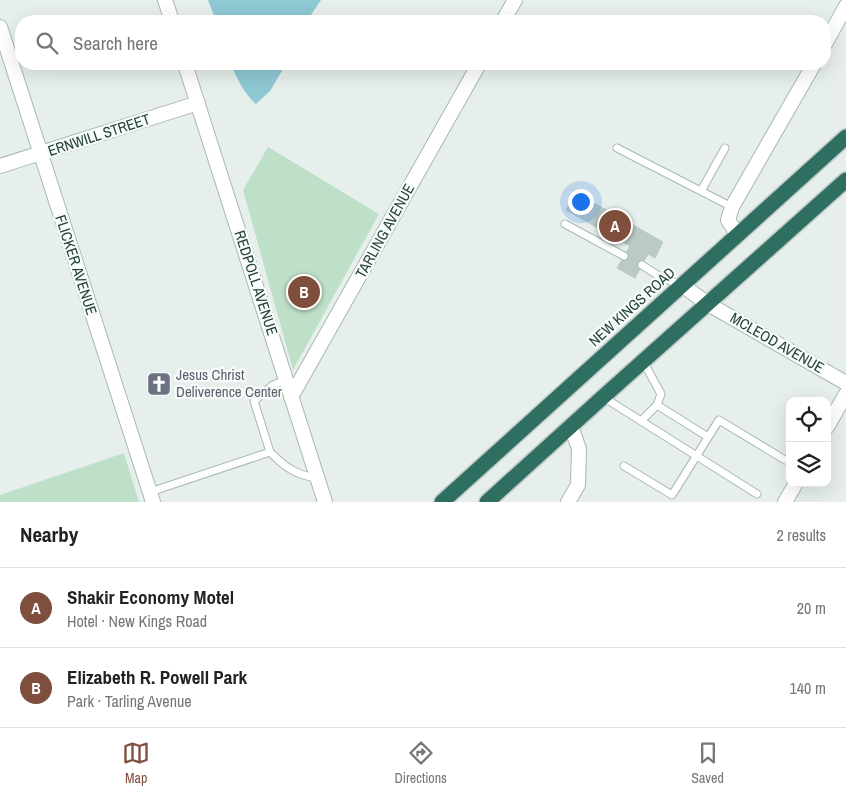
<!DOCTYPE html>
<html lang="en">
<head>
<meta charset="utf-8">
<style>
  :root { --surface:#fff; --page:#f6f6f6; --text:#222; --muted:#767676; --line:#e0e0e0; --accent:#804e3d }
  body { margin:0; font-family:"Archivo Narrow",sans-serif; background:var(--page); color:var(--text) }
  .controls { position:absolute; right:15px; bottom:15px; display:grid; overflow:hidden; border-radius:10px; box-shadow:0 5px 20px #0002 }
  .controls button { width:45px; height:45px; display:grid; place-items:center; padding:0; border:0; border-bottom:1px solid var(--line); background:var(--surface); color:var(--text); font:25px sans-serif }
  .you { position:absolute; left:580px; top:201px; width:18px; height:18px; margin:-12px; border:4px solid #fff; border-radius:50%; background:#1a73e8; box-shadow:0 0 0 8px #1a73e833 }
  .badge { display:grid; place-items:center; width:32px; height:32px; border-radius:50%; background:var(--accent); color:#fff; font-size:16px; font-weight:700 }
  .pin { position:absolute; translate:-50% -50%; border:2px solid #fff; box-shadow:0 1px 5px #0006 }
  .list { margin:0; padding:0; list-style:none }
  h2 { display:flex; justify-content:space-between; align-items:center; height:65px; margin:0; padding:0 20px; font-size:21px }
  h2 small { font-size:16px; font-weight:400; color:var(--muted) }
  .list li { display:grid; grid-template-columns:32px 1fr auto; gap:15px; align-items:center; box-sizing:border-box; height:80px; padding:0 20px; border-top:1px solid var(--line) }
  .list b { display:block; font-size:19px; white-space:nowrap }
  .list p { margin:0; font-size:16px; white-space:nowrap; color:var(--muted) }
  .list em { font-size:16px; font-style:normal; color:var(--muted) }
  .icon { flex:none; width:28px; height:28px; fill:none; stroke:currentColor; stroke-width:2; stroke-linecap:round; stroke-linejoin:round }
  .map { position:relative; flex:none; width:846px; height:502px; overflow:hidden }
  .search { position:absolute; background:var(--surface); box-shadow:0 5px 20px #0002; left:15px; right:15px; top:15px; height:55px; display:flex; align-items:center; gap:12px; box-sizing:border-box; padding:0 18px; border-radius:20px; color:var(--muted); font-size:19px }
  .sheet { height:225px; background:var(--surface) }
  nav { display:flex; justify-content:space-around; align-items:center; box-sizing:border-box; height:70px; border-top:1px solid var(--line); background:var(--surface); font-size:14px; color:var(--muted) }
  nav a { display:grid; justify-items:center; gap:2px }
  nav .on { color:var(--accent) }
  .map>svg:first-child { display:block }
  .green { fill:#bfe0c8 }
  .water { fill:#8ec9d4 }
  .building { fill:#bbcac4; stroke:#b8c9c2 }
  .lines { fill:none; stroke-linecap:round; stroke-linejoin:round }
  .lane-casing { stroke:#a8b8b2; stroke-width:9 }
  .street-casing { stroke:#a8b8b2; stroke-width:16 }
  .highway-casing { stroke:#c2cac8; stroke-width:18 }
  .lane { stroke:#fff; stroke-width:7 }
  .street { stroke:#fff; stroke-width:14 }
  .highway { stroke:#2f6f62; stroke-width:15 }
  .labels { text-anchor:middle; stroke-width:4.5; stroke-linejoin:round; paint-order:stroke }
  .street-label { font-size:15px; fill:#24423a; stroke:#f7fbf9 }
  .worship-label { font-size:15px; fill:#5b616d; stroke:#f7fbf9; text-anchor:start }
</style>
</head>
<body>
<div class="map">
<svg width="846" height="502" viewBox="0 0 846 502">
  <rect width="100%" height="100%" fill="#e6efeb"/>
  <path class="green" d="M268,147l111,67 -86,156 -50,-180z
    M124,453l15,49h-139v-7z"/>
  <path class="water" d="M208,0h113l-14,21h-91z
    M231,64h55l-16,27 -14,13c-11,-9 -20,-27 -25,-40z"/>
  <path class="building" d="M576,193l87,49 -8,16 -7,-4 -13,24 -18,-10 13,-22 -64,-36z"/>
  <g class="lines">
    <defs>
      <path id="lane" d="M617,148l115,59
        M701,191l24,-43
        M565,224l59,32
        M642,265l20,13 20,7
        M603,397l154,97
        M657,405l51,32
        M641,421l16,-16 4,-11 -18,-33
        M270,452c16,16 26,23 47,26
        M624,466l48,29 47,-75 66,40
        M150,492l120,-40 -16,-51 19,-16 13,-5"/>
      <path id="street" d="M165,0l7,21
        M503,21l12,-21
        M0,27l153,475
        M825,44l21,-38
        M185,64l140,438
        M0,166l198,-63
        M737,234l-9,-14 4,-13 82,-143
        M682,285l26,19 138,79
        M291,397l188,-333
        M827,427l19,-33
        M568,502l10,-17 1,-36 -8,-23
        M785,502l11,-19"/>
      <path id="highway" d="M442,502l404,-365
        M487,502l116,-105 243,-217"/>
    </defs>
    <use href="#lane" class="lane-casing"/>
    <use href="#street" class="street-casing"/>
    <use href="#highway" class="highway-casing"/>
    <use href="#lane" class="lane"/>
    <use href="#street" class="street"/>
    <use href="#highway" class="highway"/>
  </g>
  <defs>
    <symbol id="church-square" viewBox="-11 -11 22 22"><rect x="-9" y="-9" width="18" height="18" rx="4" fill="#6b7280" stroke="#f7fbf9"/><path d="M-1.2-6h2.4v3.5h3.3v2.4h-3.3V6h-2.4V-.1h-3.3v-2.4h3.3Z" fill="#fff"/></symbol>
  </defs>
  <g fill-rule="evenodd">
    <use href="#church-square" x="145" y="370" width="28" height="28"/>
  </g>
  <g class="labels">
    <g class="street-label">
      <text transform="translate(99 135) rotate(-18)" y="5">ERNWILL STREET</text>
      <text transform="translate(385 231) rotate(-61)" y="5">TARLING AVENUE</text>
      <text transform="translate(76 265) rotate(72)" y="5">FLICKER AVENUE</text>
      <text transform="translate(256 283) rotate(72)" y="5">REDPOLL AVENUE</text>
      <text transform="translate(632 307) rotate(-42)" y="5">NEW KINGS ROAD</text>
      <text transform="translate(777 343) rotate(30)" y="5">MCLEOD AVENUE</text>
    </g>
    <g class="worship-label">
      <text x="176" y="380">Jesus Christ<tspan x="176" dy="17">Deliverence Center</tspan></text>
    </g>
  </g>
</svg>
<div class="controls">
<button><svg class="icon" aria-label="locate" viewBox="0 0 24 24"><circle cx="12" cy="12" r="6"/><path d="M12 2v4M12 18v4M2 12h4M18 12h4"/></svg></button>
<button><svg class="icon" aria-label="layers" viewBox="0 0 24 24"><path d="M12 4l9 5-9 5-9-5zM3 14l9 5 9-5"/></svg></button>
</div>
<div class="you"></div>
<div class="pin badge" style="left:615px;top:226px">A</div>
<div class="pin badge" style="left:304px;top:292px">B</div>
<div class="search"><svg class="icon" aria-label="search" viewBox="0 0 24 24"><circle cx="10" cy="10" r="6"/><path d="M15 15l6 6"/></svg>Search here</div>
</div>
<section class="sheet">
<h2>Nearby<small>2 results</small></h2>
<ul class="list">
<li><span class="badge">A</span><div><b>Shakir Economy Motel</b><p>Hotel · New Kings Road</p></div><em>20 m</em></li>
<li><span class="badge">B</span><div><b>Elizabeth R. Powell Park</b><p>Park · Tarling Avenue</p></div><em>140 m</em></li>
</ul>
</section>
<nav>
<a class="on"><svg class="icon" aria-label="map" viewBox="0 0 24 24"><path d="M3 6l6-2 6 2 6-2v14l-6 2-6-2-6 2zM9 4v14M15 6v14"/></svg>Map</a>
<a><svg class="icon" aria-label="directions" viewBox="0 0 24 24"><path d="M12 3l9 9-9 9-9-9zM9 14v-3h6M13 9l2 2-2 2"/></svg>Directions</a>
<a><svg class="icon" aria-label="saved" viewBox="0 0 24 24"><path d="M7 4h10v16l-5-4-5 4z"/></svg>Saved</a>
</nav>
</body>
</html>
